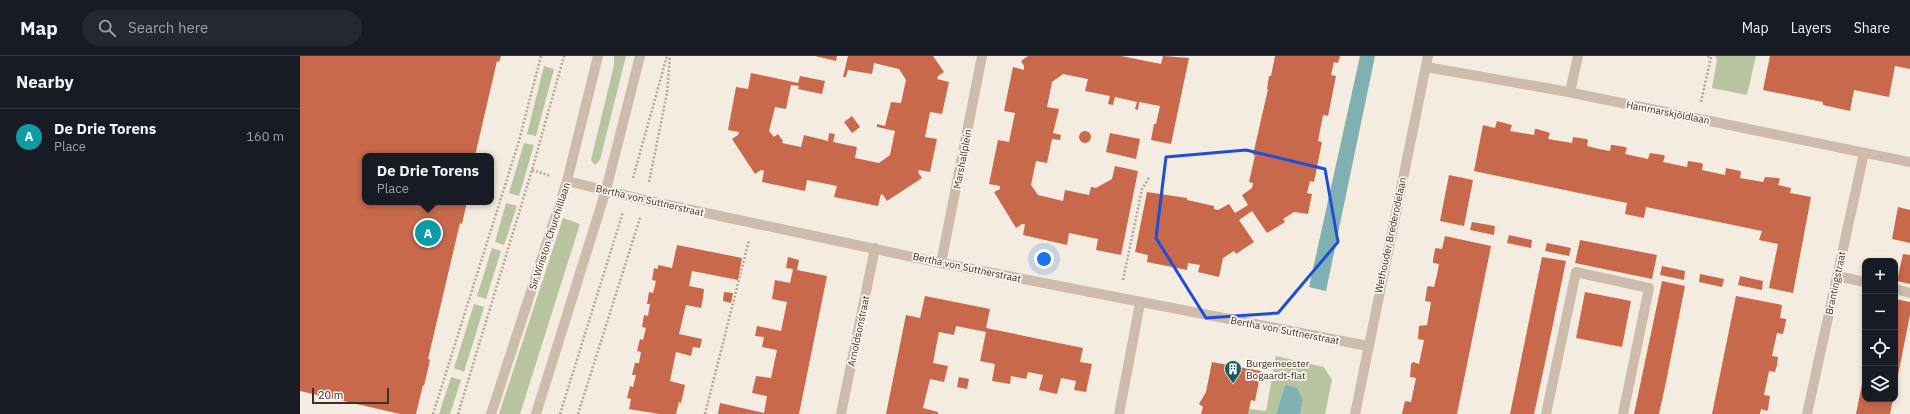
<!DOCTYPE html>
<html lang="en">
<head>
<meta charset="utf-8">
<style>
  :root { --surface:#171b24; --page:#242831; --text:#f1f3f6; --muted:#9ea1a6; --line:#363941; --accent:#92aeb2 }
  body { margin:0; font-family:"IBM Plex Sans",sans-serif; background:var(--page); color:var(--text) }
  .controls { position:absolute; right:12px; bottom:12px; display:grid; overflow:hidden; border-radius:8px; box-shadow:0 2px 6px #0003 }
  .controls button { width:36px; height:36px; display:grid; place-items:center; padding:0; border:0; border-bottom:1px solid var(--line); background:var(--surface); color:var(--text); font:20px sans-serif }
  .scale { position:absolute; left:12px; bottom:10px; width:77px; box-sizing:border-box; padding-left:4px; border:2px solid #3b302b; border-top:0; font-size:11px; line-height:14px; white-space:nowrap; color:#3b302b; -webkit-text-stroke:3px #fbf5ee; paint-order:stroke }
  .you { position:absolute; left:744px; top:203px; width:14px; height:14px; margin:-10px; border:3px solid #fff; border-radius:50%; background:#1a73e8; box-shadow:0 0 0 6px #1a73e833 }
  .badge { display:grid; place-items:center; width:26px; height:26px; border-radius:50%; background:var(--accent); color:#fff; font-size:13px; font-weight:700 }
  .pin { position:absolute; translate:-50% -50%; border:2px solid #fff; box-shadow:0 1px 4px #0006 }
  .popup { position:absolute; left:62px; top:97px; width:132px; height:52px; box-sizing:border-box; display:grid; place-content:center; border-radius:8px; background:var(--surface); filter:drop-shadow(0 1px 3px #0005); font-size:13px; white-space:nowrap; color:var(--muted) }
  .popup b { font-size:15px; color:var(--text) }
  .popup::after { content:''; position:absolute; left:50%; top:100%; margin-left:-8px; border:8px solid transparent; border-top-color:var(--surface) }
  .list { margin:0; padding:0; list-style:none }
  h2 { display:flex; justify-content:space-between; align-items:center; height:52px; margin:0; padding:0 16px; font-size:17px }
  h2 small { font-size:13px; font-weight:400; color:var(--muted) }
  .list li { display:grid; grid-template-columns:26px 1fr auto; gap:12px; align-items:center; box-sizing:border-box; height:56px; padding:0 16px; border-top:1px solid var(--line) }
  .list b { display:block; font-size:15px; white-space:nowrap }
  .list p { margin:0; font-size:13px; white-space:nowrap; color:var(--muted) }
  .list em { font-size:13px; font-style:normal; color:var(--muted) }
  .icon { flex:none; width:22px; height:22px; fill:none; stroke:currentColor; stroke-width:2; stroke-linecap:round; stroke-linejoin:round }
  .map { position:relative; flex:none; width:1610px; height:358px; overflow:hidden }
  header { display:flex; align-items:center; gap:24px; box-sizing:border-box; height:56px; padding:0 20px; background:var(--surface); border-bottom:1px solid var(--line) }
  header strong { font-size:19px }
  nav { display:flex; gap:22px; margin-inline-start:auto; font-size:14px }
  .search { width:280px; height:36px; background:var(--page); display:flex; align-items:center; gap:10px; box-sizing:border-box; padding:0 14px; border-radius:22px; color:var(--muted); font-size:15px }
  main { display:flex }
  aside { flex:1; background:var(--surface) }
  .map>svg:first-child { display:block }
  .green { fill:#b8c4a0 }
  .water { fill:#7fb0b2 }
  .building { fill:#c8694b }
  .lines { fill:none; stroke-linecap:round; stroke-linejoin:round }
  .path { stroke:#b9a596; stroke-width:2.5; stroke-dasharray:2 2; stroke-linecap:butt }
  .minor { stroke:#cdbbac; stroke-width:10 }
  .marked { fill:none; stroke:#1d4ed8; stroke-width:3; stroke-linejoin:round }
  .labels { text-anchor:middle; stroke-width:3.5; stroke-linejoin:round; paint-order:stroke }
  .street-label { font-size:10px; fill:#3b302b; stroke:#fbf5ee }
  .poi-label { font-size:10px; fill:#3b302b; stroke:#fbf5ee; text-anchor:start }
</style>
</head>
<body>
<header>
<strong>Map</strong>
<div class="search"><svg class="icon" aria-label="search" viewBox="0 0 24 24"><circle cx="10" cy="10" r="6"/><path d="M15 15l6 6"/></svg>Search here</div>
<nav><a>Map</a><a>Layers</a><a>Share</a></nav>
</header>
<main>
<aside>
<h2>Nearby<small></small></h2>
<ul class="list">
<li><span class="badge" style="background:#0f9aa8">A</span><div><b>De Drie Torens</b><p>Place</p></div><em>160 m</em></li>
</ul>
</aside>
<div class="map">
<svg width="1610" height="358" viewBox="0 0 1610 358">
  <rect width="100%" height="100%" fill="#f4ebe1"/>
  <path class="green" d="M314,0h12l-26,104 -5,5 -4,-5 23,-95z
    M1415,0h41l-9,39 -35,-7 5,-28z
    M244,10l10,3 -18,67 -9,-2z
    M224,87l10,2 -15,51 -10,-3z
    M206,147l11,3 -13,39 -9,-3z
    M263,162l17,6 -60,190h-21z
    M192,192l9,3 -15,48 -9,-3z
    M174,248l10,3 -20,65 -10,-4z
    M976,300l48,11 8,13 -7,34h-25l3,-14 -18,-15 -9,29h-28l1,-5 17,2z
    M151,321l10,3 -11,34h-11z"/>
  <path class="water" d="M1060,0h15l-49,235 -17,-4z
    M985,329l12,3 6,12 -3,14h-24z"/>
  <path class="building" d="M0,0h201l-2,6 -2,-1 -22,95h-110v46h102l-5,22 -2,-1 -32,136 2,1 -6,26 -1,-1 -7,29h-16l-100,-23z
    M515,0h22l-1,5z
    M548,0h85l11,16 -6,4 -1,3 12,3 -7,32 -12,-2 -5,25 12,2 -7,33 -11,-2 -1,2 4,6 -35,23 -4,-6 -2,-1 -3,12 -44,-9 3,-11 -30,-6 -2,11 -43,-9 2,-11 -3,-1 -6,4 -23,-35 6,-4 1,-3 -11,-2 8,-43 12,2 3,-16 47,10 2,-7 25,5 -3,13 -24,-5 1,-3 -8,-1 -5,24 -11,-2 -6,24 5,6 4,-3 5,7 -1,2 19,4 3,-12 24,6 1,-8 6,1 -2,8 24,5 -2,11 24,5 11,-8 5,-24 -18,-4v-3l8,2 6,-24 10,1 5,-23 -7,-11 -25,-6 -2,11 -24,-4 -2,7h-3z
    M728,0h93l40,8 2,-8 26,2 -18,86 -20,-4 3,-16h2l4,-18 -21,-4 -1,8 -3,-1 2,-7 -22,-5 -2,8 -5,-1 2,-8 -25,-5 3,-12 -25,-5 -11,8 -5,25 12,2 -6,24 8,2 -1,5 -8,-1 -5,24 -11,-2 -5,24 7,10 25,6 2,-11 24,5 2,-8 5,1 16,-9 3,-13 23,5 -17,84 -25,-5 2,-11 -29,-6 -2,12 -44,-10 2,-11h-3l-6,4 -22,-36 6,-3v-3l-11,-2 9,-44 11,2 6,-29 -11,-2 9,-44 11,3v-4l-3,-5z
    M975,0h65l-2,7 -4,-1 -3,13 5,1 -8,40 -5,-1 -5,26 4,1 -8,40 -4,-1 -3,12 5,1 -4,20 -14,-2 -11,7 2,3 -3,2 -15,9 -15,-22 -13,9 15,22 -18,12 -2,-3 -11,7 -4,19 -21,-5 2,-7 -12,-2 -1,7 -40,-8 1,-7 -13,-3 12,-60 40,6v2l27,6v3l4,1 11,-6 6,9 13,-8 -6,-10 10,-7 1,-5 -4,-1 6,-27h-2l15,-66h-1l2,-13h2z
    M1470,0h140v13l-15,-3 -6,31 -35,-7 -4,21 -27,-6v-3l-60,-12z
    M552,60l8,11 -8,6 -8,-11z
    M1197,65l15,4 -2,6 24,4 1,-6h2l13,4 -2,6 24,4 1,-6 13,2 2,1 -1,6 12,3 11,2 1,-6h2l12,2 2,1 -2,6 23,5 2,-6 13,2 2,1 -2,6 24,5 1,-6 13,2 2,1 -1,6 23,5 1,-7 14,3 1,1 -1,6 23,4 2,-5 13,1 2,1 -2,6 13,3 -1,5 21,4 -18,96 -24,-5 9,-44 -19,-4 3,-9 -116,-24 -2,11 -19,-4 2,-11 -153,-32 9,-46 12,3z
    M779 81a6 6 0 1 1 12 0a6 6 0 1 1-12 0Z
    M810,77l30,6 -4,20 -30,-7z
    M1149,119l24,5 -9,46 -24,-5z
    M1598,151l12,3v33l-18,-4z
    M1172,166l23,4 -1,9 -24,-5z
    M1209,179l23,5 -1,8 -24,-5z
    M1145,180l46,10 -34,168h-55l3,-13 6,1 5,-24 -6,-1 1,-13 2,-2 6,2 5,-24 -6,-1 1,-13 8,-1 4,-23 -6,-1 2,-13 1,-2 6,1 3,-12 2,-11 -6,-1v-3l2,-11 1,-1 6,1z
    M1280,184l77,15 -5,24 -77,-16z
    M1247,187l24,5 -2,8 -24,-5z
    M377,189l65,13 -4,22 -46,-9 -3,15 15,3 -1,9 -2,10 -15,-3 -7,29 23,5 -2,9 -7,-1 -2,9 -15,-4 -6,29 15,4 -4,18 -2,-1 -3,12h-17l-30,-5 2,-10 -4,-1 3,-12 3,1 3,-12h-4l3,-12h4l2,-11 -4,-1 3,-12 3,1 3,-12 -4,-1 2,-12 4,1 2,-12h-3l2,-12 4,1 3,-12 -4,-1 2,-12 4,1v-4l14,3z
    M1603,198l7,1v29l-13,-3z
    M488,201l11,3 -2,10 30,6 -28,138h-81l2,-11 44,10 3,-17 -15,-3 4,-17 15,2 6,-28 -15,-3 2,-10 -9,-1 2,-10 24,5 6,-29 -15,-3 3,-19 15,3 3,-14 -7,-1z
    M1242,201l24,4 -20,97 -12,56h-24z
    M1362,210l23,5 -1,9 -24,-5z
    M1400,218l24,5 -2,8 -23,-5z
    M1440,220l23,5 -1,9 -24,-5z
    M1362,225l23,5 -19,96 -7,32h-25z
    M424,236l9,1 -2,10 -8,-2z
    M1285,236l46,9 -9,46 -46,-9z
    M625,240l65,13 -4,19 97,20 -3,14 12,2 -6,28 -12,-2 2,-9 -15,-3 -4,16 -18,-4 4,-15 -15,-3 -2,7 -15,-3 -1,8 -18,-3 3,-17 -15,-3 6,-29 -30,-6 -2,9 -15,-3 -3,15 -3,16 15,3 -4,16 -14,-3 -7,29 15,4v2h-52l20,-99 14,3z
    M1436,240l46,9 -2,13 6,1v2l-3,13 -6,-1 -5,23 6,1 -1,8 -2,7 -6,-1 -5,24 6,1 -2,13 -1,2 -6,-2 -1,5h-48z
    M1595,243l15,3v13l-14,70z
    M912,306l49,9 -6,30 -4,-1 -3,14h-47l2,-7 -4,-3 7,-12z
    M1564,318l1,25h28l-3,15h-34z
    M659,321l10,2 -2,10 -10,-2z"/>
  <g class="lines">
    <path class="path" d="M1401,46l10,-45 -4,-1
      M232,114l19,6
      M333,122l34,-122
      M349,126l18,-89 3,-37
      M823,224l19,-91 7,-11
      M133,358l86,-273 22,-85
      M158,358l74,-244 32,-114
      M260,358l63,-202
      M278,358l62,-196
      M405,358l44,-174"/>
    <path class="minor" d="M1126,11l137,24 347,71
      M1270,36l8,-36
      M267,125l78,19 296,63 427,83
      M641,207l41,-207
      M1537,220l28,6
      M1595,233l15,4
      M191,358l76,-233 31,-125
      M236,358l70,-224 34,-134
      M541,358l34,-166
      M819,358l21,-111
      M1055,358l73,-358
      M1246,358l30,-142 73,16 -26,126
      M1507,358l57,-261"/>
  </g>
  <path class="marked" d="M946,94l79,19 13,73 -60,71 -72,5 -50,-80 10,-81z"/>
  <defs>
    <symbol id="building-pin" viewBox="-11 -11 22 30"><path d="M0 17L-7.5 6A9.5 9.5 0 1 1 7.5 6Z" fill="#1f5a5e" stroke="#fbf5ee"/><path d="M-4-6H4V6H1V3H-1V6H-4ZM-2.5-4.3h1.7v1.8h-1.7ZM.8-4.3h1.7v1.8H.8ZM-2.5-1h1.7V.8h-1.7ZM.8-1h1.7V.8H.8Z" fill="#fff"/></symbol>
  </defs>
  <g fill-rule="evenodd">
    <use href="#building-pin" x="923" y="303" width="20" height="27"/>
  </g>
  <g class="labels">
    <g class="street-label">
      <text transform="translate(1368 56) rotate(11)" y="4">Hammarskjöldlaan</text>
      <text transform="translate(662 103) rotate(-79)" y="4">Marshallplein</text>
      <text transform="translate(350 144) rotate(13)" y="4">Bertha von Suttnerstraat</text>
      <text transform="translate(1090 179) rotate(-78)" y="4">Wethouder Brederodelaan</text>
      <text transform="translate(249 180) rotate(-72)" y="4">Sir Winston Churchilllaan</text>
      <text transform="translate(667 211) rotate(12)" y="4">Bertha von Suttnerstraat</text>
      <text transform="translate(1535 227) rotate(-78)" y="4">Brantingstraat</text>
      <text transform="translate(985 274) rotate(11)" y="4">Bertha von Suttnerstraat</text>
      <text transform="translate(558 275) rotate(-78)" y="4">Arnoldsonstraat</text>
    </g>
    <g class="poi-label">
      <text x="946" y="311">Burgemeester<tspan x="946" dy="12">Bogaardt-flat</tspan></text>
    </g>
  </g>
</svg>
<div class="controls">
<button>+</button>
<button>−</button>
<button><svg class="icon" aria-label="locate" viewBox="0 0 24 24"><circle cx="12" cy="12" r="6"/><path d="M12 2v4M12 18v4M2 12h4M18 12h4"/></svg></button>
<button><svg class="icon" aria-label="layers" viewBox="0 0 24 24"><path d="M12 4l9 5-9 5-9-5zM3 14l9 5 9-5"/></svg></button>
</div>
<div class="scale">20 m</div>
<div class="you"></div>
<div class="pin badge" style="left:128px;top:177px;background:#0f9aa8">A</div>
<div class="popup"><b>De Drie Torens</b>Place</div>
</div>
</main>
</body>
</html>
